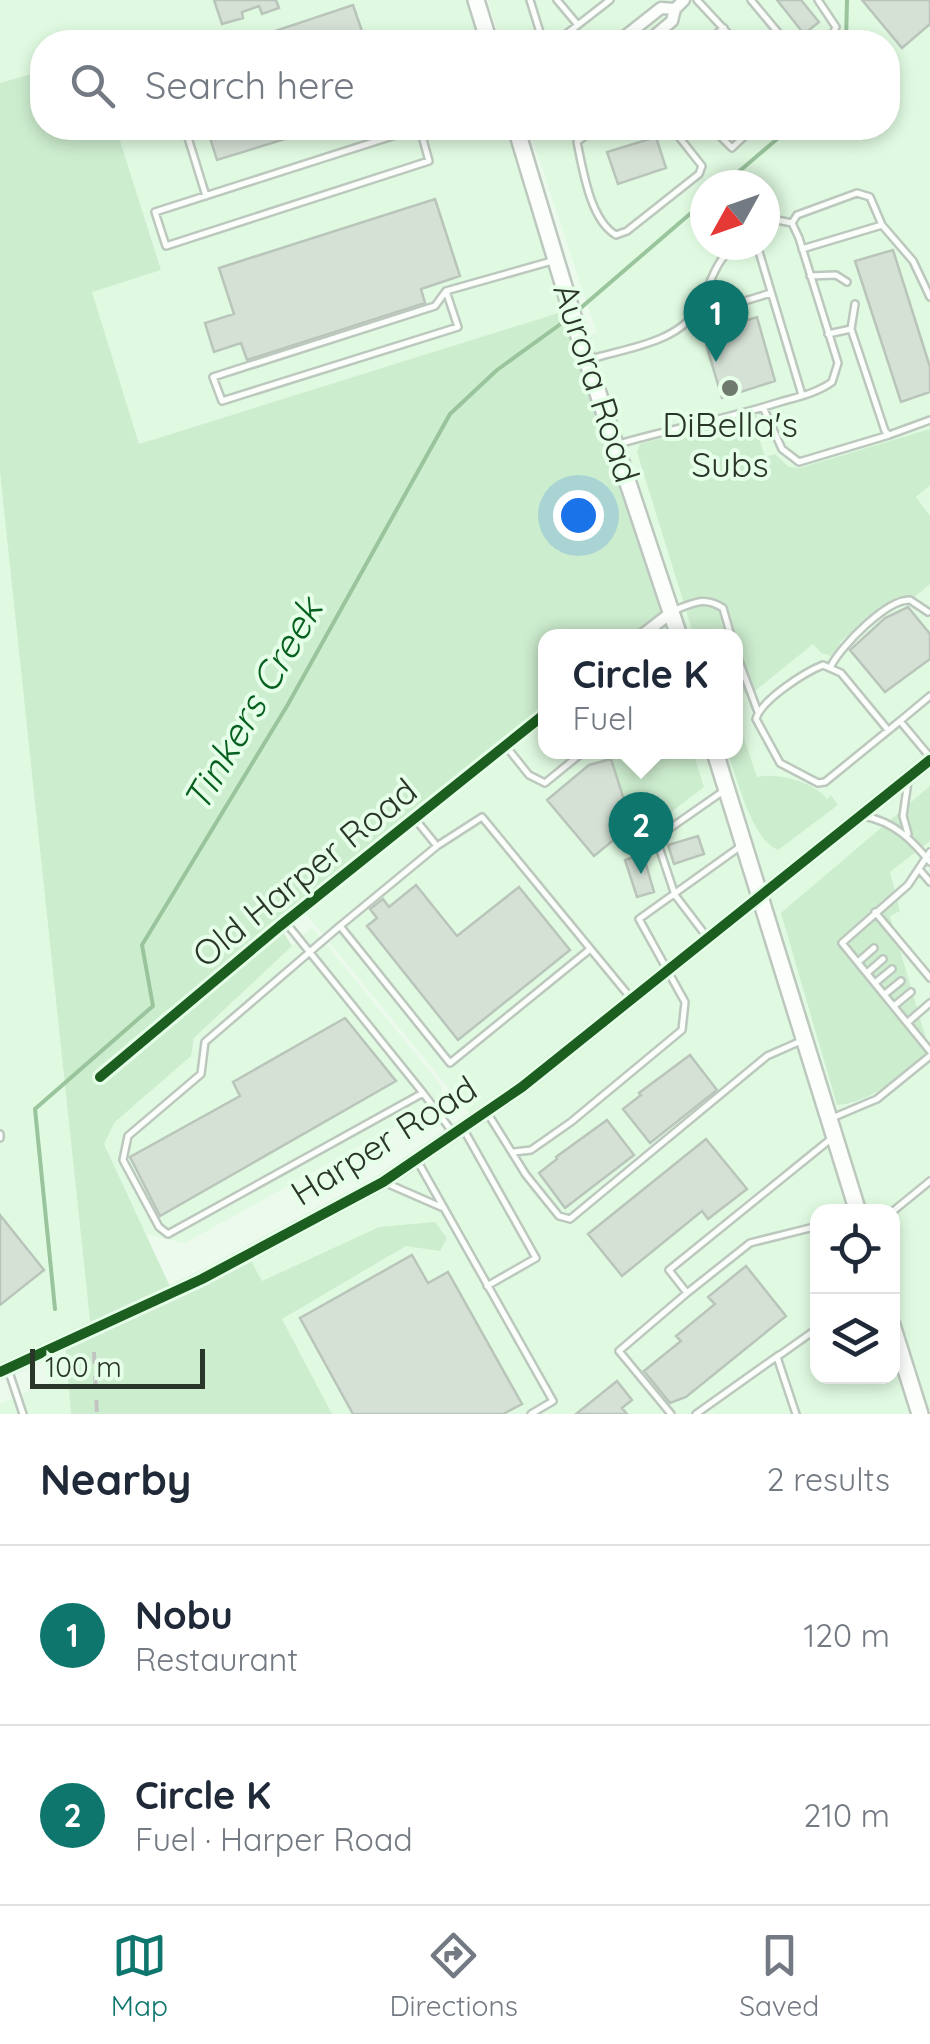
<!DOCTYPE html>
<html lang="en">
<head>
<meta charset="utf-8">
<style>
  :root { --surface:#fff; --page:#f2f2f3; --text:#1f2937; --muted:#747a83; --line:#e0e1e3; --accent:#0f766e }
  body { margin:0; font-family:Quicksand,sans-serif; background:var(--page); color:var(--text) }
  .controls { position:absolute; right:30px; bottom:30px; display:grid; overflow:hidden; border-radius:20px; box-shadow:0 5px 15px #0003 }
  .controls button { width:90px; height:90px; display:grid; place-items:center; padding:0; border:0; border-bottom:2px solid var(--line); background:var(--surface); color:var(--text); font:50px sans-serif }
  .compass { position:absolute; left:690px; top:170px; width:90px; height:90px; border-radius:50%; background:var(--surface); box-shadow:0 5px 15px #0003; rotate:230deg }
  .scale { position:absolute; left:30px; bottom:25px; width:175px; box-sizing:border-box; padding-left:10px; border:5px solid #2b362b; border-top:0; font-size:28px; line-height:35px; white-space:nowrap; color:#2b362b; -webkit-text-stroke:8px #e6ffe8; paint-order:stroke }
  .you { position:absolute; left:578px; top:515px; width:35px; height:35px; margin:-25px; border:8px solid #fff; border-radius:50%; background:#1a73e8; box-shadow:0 0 0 15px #1a73e833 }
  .badge { display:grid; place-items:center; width:65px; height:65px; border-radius:50%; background:var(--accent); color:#fff; font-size:32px; font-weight:700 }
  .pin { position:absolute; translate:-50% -82px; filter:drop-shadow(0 2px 5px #0008) }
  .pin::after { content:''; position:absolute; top:52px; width:35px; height:30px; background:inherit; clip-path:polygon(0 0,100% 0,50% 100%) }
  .popup { position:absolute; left:538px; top:629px; width:205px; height:130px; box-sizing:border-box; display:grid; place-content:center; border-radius:20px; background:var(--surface); filter:drop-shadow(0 2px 8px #0005); font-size:32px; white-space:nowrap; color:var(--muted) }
  .popup b { font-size:38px; color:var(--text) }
  .popup::after { content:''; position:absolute; left:50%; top:100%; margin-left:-20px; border:20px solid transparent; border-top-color:var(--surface) }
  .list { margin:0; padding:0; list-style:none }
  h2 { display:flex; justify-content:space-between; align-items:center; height:130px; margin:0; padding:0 40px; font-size:42px }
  h2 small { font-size:32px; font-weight:400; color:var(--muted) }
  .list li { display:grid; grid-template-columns:65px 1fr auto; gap:30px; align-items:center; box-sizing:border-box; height:180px; padding:0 40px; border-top:2px solid var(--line) }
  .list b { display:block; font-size:38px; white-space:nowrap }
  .list p { margin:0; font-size:32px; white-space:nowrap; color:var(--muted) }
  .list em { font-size:32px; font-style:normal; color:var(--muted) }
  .icon { flex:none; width:55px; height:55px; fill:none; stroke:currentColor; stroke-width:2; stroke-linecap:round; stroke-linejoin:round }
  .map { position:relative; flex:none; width:930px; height:1414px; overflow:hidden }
  .search { position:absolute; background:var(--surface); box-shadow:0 5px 15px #0003; left:30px; right:30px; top:30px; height:110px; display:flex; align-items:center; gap:25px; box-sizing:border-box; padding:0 35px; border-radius:40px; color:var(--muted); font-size:38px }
  .sheet { height:490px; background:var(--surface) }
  nav { display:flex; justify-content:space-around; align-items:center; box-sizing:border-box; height:140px; border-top:2px solid var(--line); background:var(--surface); font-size:28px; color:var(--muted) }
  nav a { display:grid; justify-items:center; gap:5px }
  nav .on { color:var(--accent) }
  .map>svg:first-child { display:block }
  .built { fill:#e0fae1; fill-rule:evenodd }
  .green { fill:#cdedcf }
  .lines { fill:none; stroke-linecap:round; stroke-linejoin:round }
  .stream { stroke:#99c49c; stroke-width:4 }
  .building { fill:#d6e1d6; stroke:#b9c5ba; stroke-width:2.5 }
  .service-casing { stroke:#bcc8bd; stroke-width:10 }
  .minor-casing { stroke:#bcc8bd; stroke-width:15 }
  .tertiary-casing { stroke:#bcc8bd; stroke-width:16 }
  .primary-casing { stroke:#bcc8bd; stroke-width:20 }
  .service { stroke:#fcfefc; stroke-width:5 }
  .minor { stroke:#fcfefc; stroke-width:10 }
  .tertiary { stroke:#fcfefc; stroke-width:11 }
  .primary { stroke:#fcfefc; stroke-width:15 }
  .rail { stroke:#c2c4c2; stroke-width:4; stroke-dasharray:12 12; stroke-linecap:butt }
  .cycleway-casing { stroke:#e6ffe8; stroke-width:16 }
  .cycleway { stroke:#1b5e20; stroke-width:10 }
  .poi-dot { fill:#6f7a6f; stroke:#e6ffe8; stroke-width:4 }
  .labels { text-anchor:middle; stroke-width:8; stroke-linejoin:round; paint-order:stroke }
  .street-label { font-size:35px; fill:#2b362b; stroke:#e6ffe8 }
  .poi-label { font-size:35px; fill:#2b362b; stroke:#e6ffe8 }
  .water-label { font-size:38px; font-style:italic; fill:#055f1e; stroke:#e6ffe8 }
</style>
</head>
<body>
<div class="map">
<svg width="930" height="1414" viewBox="0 0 930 1414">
  <rect width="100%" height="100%" fill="#ecf9ed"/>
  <path class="built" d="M0,0h476l13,42h-447v29l-42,12z
    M488,0h442v1414h-598l-84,-159 135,-73 91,-63 -172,-210 244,-196v39h190v-116h-95l-62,-300 18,-2 -68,-206h359v-86h-387zM705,185h60v60h-60zM818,1212h74v164h-74z
    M116,128h399l56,181 -432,135 -48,-153 70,-22z
    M0,403l13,109 42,474 36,345 -91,41z
    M312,927l130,160 -1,20 -14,9 -8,-3 -234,130 -40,-9 -41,-90 11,-22 76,-66 3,-18z
    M67,1374l4,40h-71v-10z"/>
  <path class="green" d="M42,71v57h74l45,142 -69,22 47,152 432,-135 101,303 -31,24h-95v77l-266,214 12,19 -98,92 -3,18 -76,66 -11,22 69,149 75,-38 14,26 117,-54 56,-5 12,16 -7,13 -34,-5 -124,73 50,95h-261l-6,-70 26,-14 -91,-858v-389z
    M754,414l11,7 -10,4 10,32 10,-3 14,13 11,1 130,-39v56l-14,12 14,19v68l-18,15 -15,-2 -57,45 -1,11 -4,4 -14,-4 -8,-9 -58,47 -19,4v-59h-42l-57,-184 3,-8z
    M736,714l21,63c20,-5 58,5 70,22l4,-4 7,10 -60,45c-27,-11 -40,-71 -51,-98h9z
    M610,752h83l11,35 -68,52z
    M930,786v55l-40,31 10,39 -10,5 37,126h3v10c-23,21 -62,52 -93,53l-56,-192z"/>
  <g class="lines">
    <path class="stream" d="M846,42l1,-42
      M723,185l67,-57
      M576,312l129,-111
      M55,1309l-20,-200 118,-103 -11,-61 145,-239 163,-292 47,-44 72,-52"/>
  </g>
  <path class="building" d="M214,0h62l3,8 -17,6 -3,-8 -17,6 1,6 -21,6z
    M777,0h24l18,22 -15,12z
    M862,0h68v24l-28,24z
    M353,5l11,32 18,-5 3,10h-143z
    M207,128h107v2l-97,30z
    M656,137l10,31 -48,16 -11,-32z
    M435,199l25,77 -39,13 4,14 -178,57 -6,-17 -27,9 -9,-29 29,-9 -15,-46z
    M893,250l37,117v25l-29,10 -46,-141z
    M757,317l18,64 -53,17 -19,-64z
    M908,607l22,27v25l-45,33 -35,-42 35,-32z
    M611,759l21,66 -38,31 -47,-56 42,-35z
    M698,836l6,18 -30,10 -6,-19z
    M643,854l11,38 -17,5 -12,-37z
    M416,885l41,51 62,-49 51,63 -112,90 -91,-114 10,-8 -7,-9 13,-10 6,8z
    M345,1018l51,63 -236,135 -30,-59 110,-61 -7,-14z
    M690,1055l27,35 -67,53 -27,-34 18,-14 -2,-2z
    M607,1120l27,35 -69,53 -26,-35 18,-14 -1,-2z
    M706,1139l41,50 -39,30 -6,-8 -80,65 -34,-42z
    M0,1215l44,55 -44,35z
    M412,1255l16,28 20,-11 74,132 -19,10h-150l-53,-96z
    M746,1266l40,50 -100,81 -16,6 -26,-32 37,-30 -5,-5 39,-32 -7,-7z
    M617,1381l15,19 -10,8 5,6h-51z"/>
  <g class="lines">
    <defs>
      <path id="service" d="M530,0l13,42
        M557,0l21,25
        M697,0l39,42
        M751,0l35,42
        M818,0l18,27 -7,15
        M556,42l54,-42
        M706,42l18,-14
        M185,128l21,68
        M595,128l-18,14c6,28 13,78 39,93l11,-4 72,-57 3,-8 -30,-38
        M712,128l20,20 21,-20
        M422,136l7,25 -263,85 -11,-34 253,-81 14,5 37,-8
        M792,223l5,-8 60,-22 13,4 12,28 31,36 17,36
        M757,245l45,150
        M802,249l80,-24
        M810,276l26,-1 11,7
        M446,291l12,36 -236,74 -9,-24 222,-71 11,-15 106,-30
        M692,317l79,-24
        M851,329l4,-25
        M828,334l23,-5 34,102 4,4 41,-15
        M591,359c32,-10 85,-16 105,-48 15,-24 16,-47 39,-66
        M763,407l19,42 17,13 90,-27
        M619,444c54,-16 108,-25 161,-42 17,-5 37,-9 52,-20l6,-19 -39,-125 -7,-15 -20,-4 -7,4
        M675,610c19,-7 29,-14 48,-2l8,28
        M736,653l22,59
        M831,666c10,-20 56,-67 79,-66l18,12
        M930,696l-30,25 30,36
        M888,730l-47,-57 -18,-8c-18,7 -62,35 -67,54l24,44 38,20 7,-1 75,-61
        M505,745l24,30 16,8 38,-31
        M908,781l-5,35 5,18
        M864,816c30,6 47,23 66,46
        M416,820l21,26 45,-29 148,180
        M930,852l-22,33 -66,58 88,108
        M919,869l11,13
        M875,912l55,66
        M287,924l136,169
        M340,926l97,-80
        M707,937l-32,-42 -19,-57 66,-46
        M858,962l16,-14
        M867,973l16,-14
        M875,983l17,-14
        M885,994l16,-13
        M894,1006l17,-14
        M908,1022l22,-19
        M488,1114l38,61 33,41 11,3 197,-163 34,-15
        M832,1118l45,-19 53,-43
        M464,1130l72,128 -49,28
        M0,1134v4
        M454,1134l-31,-41 -255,141 -9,-7 -36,-67 5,-24 73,-62 4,-32 135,-116 110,137 139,-113
        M514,1152l17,-2 40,-28 111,-92 3,-28 -46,-83 102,-73
        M418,1162l135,239 -22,13
        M386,1183l55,24
        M892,1212l38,-31
        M818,1226l-68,17 -63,50 -18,-23 163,-132
        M9,1372l14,42
        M671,1414l-52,-63 68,-58
        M696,1414l83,-59
        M796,1414l-19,-57 41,-29"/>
      <path id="minor" d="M618,42l43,-34 14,1
        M647,42l25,-21 3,-12 9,-9
        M517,130l23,-2
        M641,636l31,-24
        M100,1077l180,-151 266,-213"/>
      <path id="tertiary" d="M0,1372l202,-93 181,-97 139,-95 408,-327"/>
      <path id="primary" d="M476,0l13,42
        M516,128l63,208 100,300
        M715,752l143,460
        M892,1325l28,89"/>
    </defs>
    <use href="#service" class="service-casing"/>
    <use href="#minor" class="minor-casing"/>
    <use href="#tertiary" class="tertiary-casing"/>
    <use href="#primary" class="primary-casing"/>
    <use href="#service" class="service"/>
    <use href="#minor" class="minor"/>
    <use href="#tertiary" class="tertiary"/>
    <use href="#primary" class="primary"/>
    <path class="rail" d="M94,1352l3,62"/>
    <defs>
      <path id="cycleway" d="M100,1077l180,-151 266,-213
        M0,1372l202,-93 181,-97 139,-95 408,-327"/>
    </defs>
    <use href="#cycleway" class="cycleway-casing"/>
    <use href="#cycleway" class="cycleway"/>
  </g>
  <circle class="poi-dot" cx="730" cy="388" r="10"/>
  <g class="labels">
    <g class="street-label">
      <text transform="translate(596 383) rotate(72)" y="12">Aurora Road</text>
      <text transform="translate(305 873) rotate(-39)" y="12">Old Harper Road</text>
      <text transform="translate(384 1141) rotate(-32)" y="12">Harper Road</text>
    </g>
    <g class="poi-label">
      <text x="730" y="437">DiBella's<tspan x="730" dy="40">Subs</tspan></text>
    </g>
    <g class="water-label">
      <text transform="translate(253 705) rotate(-60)" y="13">Tinkers Creek</text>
    </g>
  </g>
</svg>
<div class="controls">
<button><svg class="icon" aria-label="locate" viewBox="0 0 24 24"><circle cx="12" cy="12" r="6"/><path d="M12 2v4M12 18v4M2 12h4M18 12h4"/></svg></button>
<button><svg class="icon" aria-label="layers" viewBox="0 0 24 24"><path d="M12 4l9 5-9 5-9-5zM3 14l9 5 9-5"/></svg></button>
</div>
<svg class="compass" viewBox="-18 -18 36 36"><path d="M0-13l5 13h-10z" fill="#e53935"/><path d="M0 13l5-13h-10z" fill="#747a83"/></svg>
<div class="scale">100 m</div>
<div class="you"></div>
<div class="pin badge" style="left:716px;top:362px">1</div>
<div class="pin badge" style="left:641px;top:874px">2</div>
<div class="popup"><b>Circle K</b>Fuel</div>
<div class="search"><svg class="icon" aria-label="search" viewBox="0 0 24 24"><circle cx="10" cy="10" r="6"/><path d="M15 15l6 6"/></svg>Search here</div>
</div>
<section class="sheet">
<h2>Nearby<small>2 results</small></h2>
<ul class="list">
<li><span class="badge">1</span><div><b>Nobu</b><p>Restaurant</p></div><em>120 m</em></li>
<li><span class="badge">2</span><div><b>Circle K</b><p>Fuel · Harper Road</p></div><em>210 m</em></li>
</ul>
</section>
<nav>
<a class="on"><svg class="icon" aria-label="map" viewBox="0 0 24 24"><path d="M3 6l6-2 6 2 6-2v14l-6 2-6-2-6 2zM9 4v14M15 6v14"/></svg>Map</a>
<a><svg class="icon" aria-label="directions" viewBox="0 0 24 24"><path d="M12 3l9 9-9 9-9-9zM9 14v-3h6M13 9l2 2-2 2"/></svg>Directions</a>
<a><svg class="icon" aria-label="saved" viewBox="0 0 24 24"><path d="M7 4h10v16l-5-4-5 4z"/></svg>Saved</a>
</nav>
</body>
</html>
